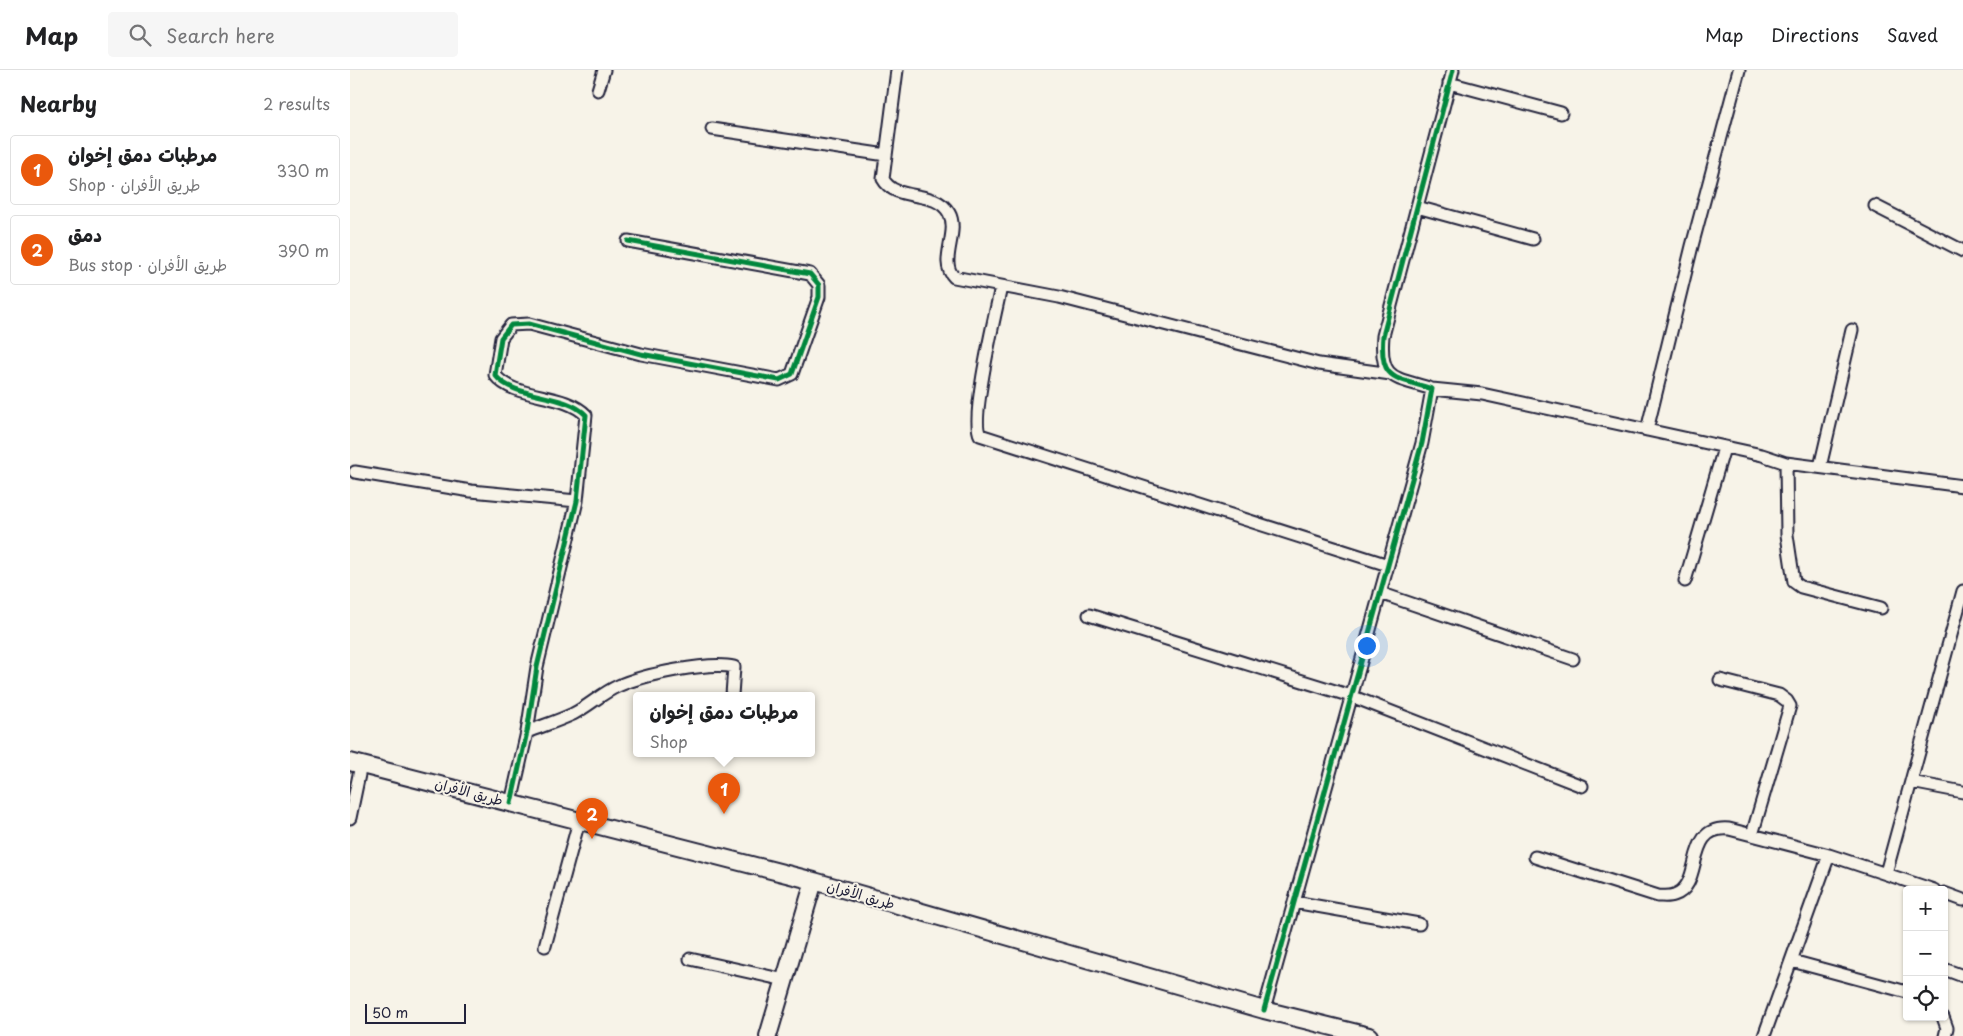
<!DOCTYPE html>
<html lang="en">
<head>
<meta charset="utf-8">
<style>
  :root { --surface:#fff; --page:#f6f6f6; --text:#202124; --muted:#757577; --line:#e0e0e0; --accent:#ea580c }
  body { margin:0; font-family:"Playpen Sans","Playpen Sans Arabic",sans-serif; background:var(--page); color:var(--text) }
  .controls { position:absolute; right:15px; bottom:15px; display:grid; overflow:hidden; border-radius:5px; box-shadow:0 1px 4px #0004 }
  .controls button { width:45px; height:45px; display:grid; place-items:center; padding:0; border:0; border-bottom:1px solid var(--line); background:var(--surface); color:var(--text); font:25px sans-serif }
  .scale { position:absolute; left:15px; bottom:12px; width:101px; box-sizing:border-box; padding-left:5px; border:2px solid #22223b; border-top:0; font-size:14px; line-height:18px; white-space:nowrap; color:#22223b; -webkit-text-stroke:4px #f7f3e8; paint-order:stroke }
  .you { position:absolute; left:1016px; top:575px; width:18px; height:18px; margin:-12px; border:4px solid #fff; border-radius:50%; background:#1a73e8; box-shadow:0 0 0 8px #1a73e833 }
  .badge { display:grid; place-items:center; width:32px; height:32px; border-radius:50%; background:var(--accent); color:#fff; font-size:16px; font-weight:700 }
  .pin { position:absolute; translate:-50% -41px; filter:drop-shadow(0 1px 2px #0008) }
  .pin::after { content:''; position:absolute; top:26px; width:18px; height:15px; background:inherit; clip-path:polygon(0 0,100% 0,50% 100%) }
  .popup { position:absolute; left:283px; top:622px; width:182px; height:65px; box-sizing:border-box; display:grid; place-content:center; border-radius:5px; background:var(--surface); filter:drop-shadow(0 1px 4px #0005); font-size:16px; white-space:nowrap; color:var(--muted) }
  .popup b { font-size:19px; color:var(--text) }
  .popup::after { content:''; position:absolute; left:50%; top:100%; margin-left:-10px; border:10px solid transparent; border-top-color:var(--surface) }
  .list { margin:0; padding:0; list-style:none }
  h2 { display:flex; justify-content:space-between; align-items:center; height:65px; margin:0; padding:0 20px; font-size:21px }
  h2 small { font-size:16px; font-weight:400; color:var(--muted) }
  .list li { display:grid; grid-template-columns:32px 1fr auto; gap:15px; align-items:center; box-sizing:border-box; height:70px; margin:0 10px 10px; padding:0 10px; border:1px solid var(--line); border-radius:5px }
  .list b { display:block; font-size:19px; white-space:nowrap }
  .list p { margin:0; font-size:16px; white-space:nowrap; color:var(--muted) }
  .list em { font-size:16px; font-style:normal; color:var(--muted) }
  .icon { flex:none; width:28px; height:28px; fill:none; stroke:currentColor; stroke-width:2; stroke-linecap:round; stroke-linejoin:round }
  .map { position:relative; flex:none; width:1613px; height:966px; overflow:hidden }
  header { display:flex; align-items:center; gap:30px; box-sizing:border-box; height:70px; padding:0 25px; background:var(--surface); border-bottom:1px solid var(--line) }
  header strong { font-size:24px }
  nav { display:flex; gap:28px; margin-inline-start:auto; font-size:18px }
  .search { width:350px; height:45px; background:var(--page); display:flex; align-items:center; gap:12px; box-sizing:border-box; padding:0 18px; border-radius:5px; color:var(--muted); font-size:19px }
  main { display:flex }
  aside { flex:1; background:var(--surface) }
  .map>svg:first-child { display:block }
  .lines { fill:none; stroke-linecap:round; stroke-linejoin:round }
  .street-casing { stroke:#22223b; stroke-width:15 }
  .secondary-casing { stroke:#22223b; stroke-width:20 }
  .street { stroke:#f7f3e8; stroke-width:11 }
  .secondary { stroke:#f7f3e8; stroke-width:16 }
  .cycleway-casing { stroke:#f7f3e8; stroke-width:8 }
  .cycleway { stroke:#00873e; stroke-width:5 }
  .labels { text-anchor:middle; stroke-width:4; stroke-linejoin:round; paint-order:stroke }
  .street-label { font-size:14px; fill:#22223b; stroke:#f7f3e8 }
</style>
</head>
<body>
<header>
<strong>Map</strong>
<div class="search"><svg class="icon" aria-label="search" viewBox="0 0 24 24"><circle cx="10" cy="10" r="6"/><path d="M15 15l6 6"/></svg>Search here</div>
<nav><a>Map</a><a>Directions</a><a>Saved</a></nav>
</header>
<main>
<aside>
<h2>Nearby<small>2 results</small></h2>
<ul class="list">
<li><span class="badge">1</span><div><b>مرطبات دمق إخوان</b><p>Shop · طريق الأفران</p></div><em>330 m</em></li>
<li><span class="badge">2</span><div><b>دمق</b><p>Bus stop · طريق الأفران</p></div><em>390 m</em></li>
</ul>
</aside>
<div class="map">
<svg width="1613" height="966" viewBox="0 0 1613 966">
  <rect width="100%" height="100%" fill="#f7f3e8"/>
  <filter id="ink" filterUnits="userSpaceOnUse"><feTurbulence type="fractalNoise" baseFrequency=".02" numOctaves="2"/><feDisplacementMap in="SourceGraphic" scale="10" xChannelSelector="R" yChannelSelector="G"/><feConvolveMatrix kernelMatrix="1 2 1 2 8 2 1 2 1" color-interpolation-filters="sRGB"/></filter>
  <g filter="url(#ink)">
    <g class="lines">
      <defs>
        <path id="street" d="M547,0l-14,109c13,24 52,9 66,34 11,19 -11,49 5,64l105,20 260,67 72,10
          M1099,13l112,30
          M248,20l6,-20
          M362,59l174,26
          M1525,136l88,45
          M1067,137l116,32
          M651,217c-5,24 -31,132 -21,148l408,130
          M1082,319l50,5 280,61 24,8 1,72 7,47 7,5 80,21
          M1297,360l45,-184 47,-176
          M1436,393l177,23
          M1470,397l32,-137
          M5,402l116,19 106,10
          M1335,511l39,-133
          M1030,523l193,66
          M739,545l262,81 231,90
          M1370,610l59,15 8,6 3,5 -38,129
          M177,662c15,-6 31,-11 46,-18 16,-8 29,-21 45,-28 24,-11 91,-25 116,-19l-2,28
          M1561,712l52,10
          M161,733l16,-71 10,-65 40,-166 9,-86c-22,-23 -72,-15 -91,-40l6,-37 10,-13 18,-1 112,30 138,26 13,-6 27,-77v-12l-9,-11 -182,-33
          M0,748l11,-53
          M1185,787l123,39c5,0 11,1 16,-1 31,-9 9,-70 55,-66l100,26 105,35
          M1536,803l77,-282
          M1594,823l19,7
          M944,832l125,22
          M195,876l34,-125
          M340,889l95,21
          M1442,891l115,31
          M1594,899l19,7
          M914,940l158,-567 10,-54c-36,-12 -53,-7 -49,-53l70,-266
          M1593,947l4,11 -2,8
          M1414,966l65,-181"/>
        <path id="secondary" d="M0,692l464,119 450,129 105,26
          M418,966l46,-155"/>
      </defs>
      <use href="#street" class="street-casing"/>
      <use href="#secondary" class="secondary-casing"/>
      <use href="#street" class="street"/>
      <use href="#secondary" class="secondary"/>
      <defs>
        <path id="cycleway" d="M161,733l16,-71 10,-65 40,-166 9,-86c-22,-23 -72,-15 -91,-40l6,-37 10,-13 18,-1 112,30 138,26 13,-6 27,-77v-12l-9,-11 -182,-33
          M914,940l158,-567 10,-54c-36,-12 -53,-7 -49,-53l70,-266"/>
      </defs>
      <use href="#cycleway" class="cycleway-casing"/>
      <use href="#cycleway" class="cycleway"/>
    </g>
  </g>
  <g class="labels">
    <g class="street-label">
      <text transform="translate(119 722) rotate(15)" y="5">طريق الأفران</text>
      <text transform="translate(511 825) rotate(16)" y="5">طريق الأفران</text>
    </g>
  </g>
</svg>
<div class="controls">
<button>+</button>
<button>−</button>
<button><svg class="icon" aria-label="locate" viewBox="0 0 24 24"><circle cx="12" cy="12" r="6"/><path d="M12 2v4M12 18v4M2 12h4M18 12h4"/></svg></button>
</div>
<div class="scale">50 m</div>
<div class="you"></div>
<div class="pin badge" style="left:374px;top:744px">1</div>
<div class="popup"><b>مرطبات دمق إخوان</b>Shop</div>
<div class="pin badge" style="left:242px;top:769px">2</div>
</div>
</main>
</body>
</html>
